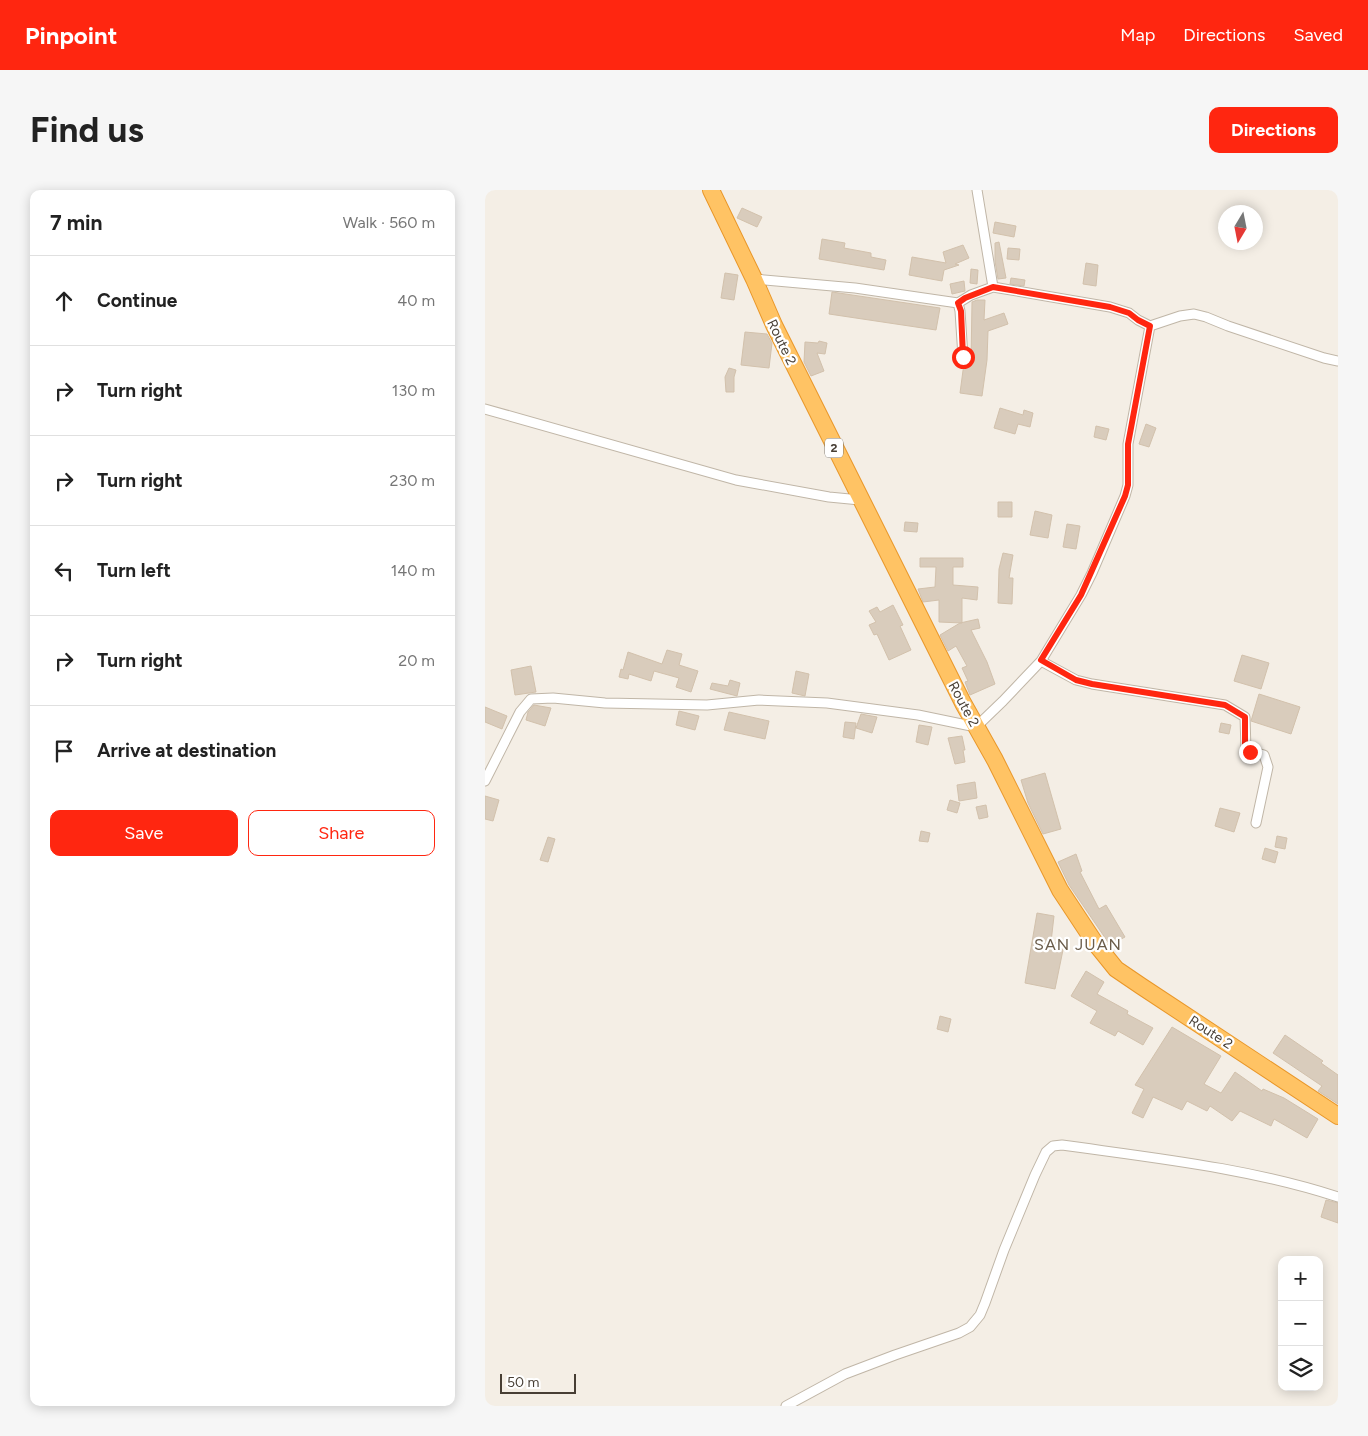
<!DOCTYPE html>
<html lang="en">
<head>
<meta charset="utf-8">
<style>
  :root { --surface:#fff; --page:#f6f6f6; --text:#222; --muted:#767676; --line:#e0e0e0; --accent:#ff2610 }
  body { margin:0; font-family:Figtree,sans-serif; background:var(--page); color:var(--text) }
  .controls { position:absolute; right:15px; bottom:15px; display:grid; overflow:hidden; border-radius:10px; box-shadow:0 2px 12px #0003 }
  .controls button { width:45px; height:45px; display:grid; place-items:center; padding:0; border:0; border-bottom:1px solid var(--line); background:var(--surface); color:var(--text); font:25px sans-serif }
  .compass { position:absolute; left:733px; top:15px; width:45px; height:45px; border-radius:50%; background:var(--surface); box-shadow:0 2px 12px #0003; rotate:190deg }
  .scale { position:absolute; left:15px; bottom:12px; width:76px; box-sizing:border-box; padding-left:5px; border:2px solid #473e34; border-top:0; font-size:14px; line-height:18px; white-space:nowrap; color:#473e34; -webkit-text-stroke:4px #fff; paint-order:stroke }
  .stop { position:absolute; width:15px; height:15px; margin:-11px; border:4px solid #ff2610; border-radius:50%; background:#fff }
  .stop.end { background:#ff2610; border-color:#fff; box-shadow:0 1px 5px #0008 }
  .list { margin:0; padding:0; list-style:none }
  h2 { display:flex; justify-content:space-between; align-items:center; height:65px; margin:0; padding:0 20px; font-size:21px }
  h2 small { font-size:16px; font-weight:400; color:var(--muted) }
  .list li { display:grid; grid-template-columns:32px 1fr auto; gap:15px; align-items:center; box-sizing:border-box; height:90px; padding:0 20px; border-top:1px solid var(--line) }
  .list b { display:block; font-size:19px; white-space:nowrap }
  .list em { font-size:16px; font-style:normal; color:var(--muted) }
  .actions { display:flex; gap:10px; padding:15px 20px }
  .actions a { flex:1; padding:11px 0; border:1px solid var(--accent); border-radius:10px; text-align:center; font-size:18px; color:var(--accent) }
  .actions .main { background:var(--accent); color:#fff }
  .icon { flex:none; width:28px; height:28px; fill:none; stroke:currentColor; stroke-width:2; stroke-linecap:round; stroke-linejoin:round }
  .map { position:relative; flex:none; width:853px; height:1216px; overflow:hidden; border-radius:10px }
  header { display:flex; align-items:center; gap:30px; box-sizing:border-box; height:70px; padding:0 25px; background:var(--accent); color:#fff }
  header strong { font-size:24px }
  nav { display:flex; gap:28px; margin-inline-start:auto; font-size:18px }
  .intro { display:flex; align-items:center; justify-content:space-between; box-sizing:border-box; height:120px; padding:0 30px }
  h1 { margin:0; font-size:35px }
  .button { padding:12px 22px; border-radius:10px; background:var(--accent); color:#fff; font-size:18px; font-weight:700 }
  main { display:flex; gap:30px; padding:0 30px }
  aside { flex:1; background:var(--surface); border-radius:10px; box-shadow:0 2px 12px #0003 }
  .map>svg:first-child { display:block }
  .building { fill:#d9ccbc; stroke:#d2c1ac }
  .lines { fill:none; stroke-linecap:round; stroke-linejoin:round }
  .street-casing { stroke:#c0b6a7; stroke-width:11 }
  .highway-casing { stroke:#e99729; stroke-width:18 }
  .street { stroke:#fff; stroke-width:9 }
  .highway { stroke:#ffc364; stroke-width:16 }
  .route { stroke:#ff2610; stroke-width:6 }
  .labels { text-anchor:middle; stroke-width:4.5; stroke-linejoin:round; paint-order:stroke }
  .shield { fill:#fff; stroke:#7e7871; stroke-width:1 }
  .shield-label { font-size:12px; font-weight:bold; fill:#473e34 }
  .street-label { font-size:14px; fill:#473e34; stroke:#fff }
  .quarter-label { font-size:16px; letter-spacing:1px; fill:#6a5c4a; stroke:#fff }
</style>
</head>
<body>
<header>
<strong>Pinpoint</strong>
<nav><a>Map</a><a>Directions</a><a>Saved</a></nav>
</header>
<div class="intro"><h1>Find us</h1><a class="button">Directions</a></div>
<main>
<aside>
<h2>7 min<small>Walk · 560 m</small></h2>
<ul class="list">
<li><svg class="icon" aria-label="ahead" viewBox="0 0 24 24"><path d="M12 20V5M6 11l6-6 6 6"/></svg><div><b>Continue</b></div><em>40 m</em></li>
<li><svg class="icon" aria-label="right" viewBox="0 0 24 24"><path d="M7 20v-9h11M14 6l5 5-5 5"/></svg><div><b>Turn right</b></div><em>130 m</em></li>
<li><svg class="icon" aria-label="right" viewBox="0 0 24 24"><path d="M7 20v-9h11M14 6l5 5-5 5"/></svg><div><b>Turn right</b></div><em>230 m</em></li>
<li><svg class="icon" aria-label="left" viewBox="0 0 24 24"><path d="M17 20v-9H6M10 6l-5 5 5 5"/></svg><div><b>Turn left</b></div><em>140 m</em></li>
<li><svg class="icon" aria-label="right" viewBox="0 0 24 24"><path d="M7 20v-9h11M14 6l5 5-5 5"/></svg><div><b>Turn right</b></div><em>20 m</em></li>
<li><svg class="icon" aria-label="arrive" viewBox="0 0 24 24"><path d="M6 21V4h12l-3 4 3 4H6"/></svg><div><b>Arrive at destination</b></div></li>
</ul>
<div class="actions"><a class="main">Save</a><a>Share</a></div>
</aside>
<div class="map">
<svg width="853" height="1216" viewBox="0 0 853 1216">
  <rect width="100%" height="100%" fill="#f4eee5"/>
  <path class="building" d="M257,18l20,9 -5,10 -20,-9z
    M510,32l21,4 -2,11 -21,-4z
    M337,49l23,4 -1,5 27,5v4l15,3 -2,10 -65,-11z
    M514,52l7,36 -8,1 -3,-18v-18z
    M478,55l6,13 -14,6 4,1 -15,5 -2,11 -33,-6 3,-18 34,6 -3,-11z
    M523,58l12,1 -1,11 -12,-1z
    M601,73l12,2 -2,21 -13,-2z
    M486,79l7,1 -1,14 -7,-1z
    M240,83l13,2 -4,25 -13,-2z
    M526,88l14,2 -1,6 -14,-2z
    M479,91l1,10 -13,3 -2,-10z
    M347,102l108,16 -4,22 -107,-16z
    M492,110h8l-1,20 20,-7 4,11 -20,7 -1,29 -5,36 -22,-3 4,-30 7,-1 1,-60z
    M260,142l22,2 5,9 -3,25 -28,-3z
    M334,151l8,2 -2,11 -8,-1 7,18 -13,5 -7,-14 1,-20 13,1z
    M244,178l7,2 -2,7v15h-8l-1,-15z
    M515,218l23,7 1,-5 9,3 -3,14 -12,-3 -3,10 -21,-6z
    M661,234l10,4 -7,19 -10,-3z
    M611,236l13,3 -3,11 -12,-3z
    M513,312h14v15h-14z
    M550,321l17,4 -4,23 -18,-3z
    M420,332l13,1 -1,9 -13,-1z
    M582,334l13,2 -4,23 -13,-2z
    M518,363l10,2 -4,23h4l-1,26 -14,-1 1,-34z
    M435,368h43v9h-10v18l25,2 -1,13 -15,-2v25l-23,-1v-22l-16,2 -5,-13 17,-2 1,-20h-16z
    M408,415l10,20 -3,1 11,24 -22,10 -12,-26 -3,1 -5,-10 7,-3 -7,-11 8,-4 3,5z
    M493,429l2,9 -9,2 16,32 8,22 -25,11 -5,-13 3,-1 -6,-13 5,-2 -11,-20 -8,5 -8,-16 20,-12z
    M182,460l15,4 -3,11 19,6 -7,21 -15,-5 3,-9 -25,-7 -3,10 -22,-7 -1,5 -9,-2 2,-8 2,1 5,-18 34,12z
    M757,465l27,8 -8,26 -27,-8z
    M46,476l5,26 -21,3 -4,-25z
    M311,481l13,3 -4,22 -13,-3z
    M245,490l10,3 -3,13 -27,-7 2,-6 16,3z
    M774,504l41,13 -9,27 -40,-13z
    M49,515l17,3 -6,18 -19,-6 2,-8z
    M0,517l22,9 -5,13 -17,-7z
    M194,521l20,5 -4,14 -19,-5z
    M244,522l40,9 -4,18 -41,-9z
    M376,524l16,3 -5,16 -16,-5z
    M360,532l11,1 -2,16 -11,-2z
    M736,533l10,2 -2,9 -10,-2z
    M434,535l13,2 -4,18 -12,-3z
    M477,546l3,14h-2l2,12 -10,2 -7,-26z
    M560,583l16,56 -18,5 -15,-31 -7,-23z
    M490,592l2,16 -18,3 -2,-16z
    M0,606l14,4 -6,21 -8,-2z
    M465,610l10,3 -3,10 -10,-3z
    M501,615l2,12 -9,2 -3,-12z
    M735,618l20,5 -6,19 -19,-6z
    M436,641l9,2 -2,9 -9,-1z
    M792,646l10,2 -2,11 -10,-2z
    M63,647l7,2 -7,23 -8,-2z
    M780,658l13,4 -3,11 -13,-4z
    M591,664l6,17 -2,1 19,37 7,-4 19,32 -15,8 -41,-60 -11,-23z
    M552,723l17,3 -3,26 13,3 -9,44 -30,-6z
    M601,781l18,11 -7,12 31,17 -1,3 26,14 -10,17 -25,-14 -3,5 -25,-13 7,-12 -26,-15z
    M455,826l11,3 -3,13 -11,-3z
    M687,837l49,29 -17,28 17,9 14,-21 27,19 1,-2 21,9 34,21 -11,19 -33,-19 -3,7 -31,-15 -8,10 -22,-15 -3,5 -20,-10 -5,9 -29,-13 -10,21 -11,-5 12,-24 -9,-4z
    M800,845l38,26 -2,2 17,12v29l-20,-13 4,-5 -49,-33z
    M841,1010l12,3v20l-17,-6z"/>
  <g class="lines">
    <defs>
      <path id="street" d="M492,0l16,97
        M269,89l101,9 103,15 13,-8 22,-8 117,20 19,6 9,7 12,6 30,-10 14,-2 12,3 22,9 96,32 14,3
        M473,113l2,8 3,46
        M0,219l251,71 93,17 31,3
        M556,471l40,-66 11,-22 33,-77 3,-11v-41l22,-118
        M0,591l35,-69 11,-13 22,-1 52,5 102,2 52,-5 68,3 91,12 58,12 27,-26 38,-40 35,19 16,4 133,21 20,12 1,33 18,5 4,12 -12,56
        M301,1216l59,-32 50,-19 64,-22 11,-6 10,-12 5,-12 19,-53 31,-75 11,-23 7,-6 9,-1c92,13 187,23 276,52"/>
      <path id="highway" d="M226,0l43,89 20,46 189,378 32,57 65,130 35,53 21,26 25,17 197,130"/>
    </defs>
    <use href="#street" class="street-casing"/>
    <use href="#highway" class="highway-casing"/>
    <use href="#street" class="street"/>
    <use href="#highway" class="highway"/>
  </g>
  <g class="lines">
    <path class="route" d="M478,167l-2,-46 -3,-8 7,-5 28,-11 117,20 19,6 9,7 12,6 -22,118v41l-3,11 -44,99 -40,65 35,20 16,4 133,21 20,12v29l1,4 4,2"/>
  </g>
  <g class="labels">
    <rect class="shield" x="340" y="248.5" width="18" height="19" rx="4"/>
    <g class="shield-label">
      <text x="349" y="262">2</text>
    </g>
    <g class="street-label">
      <text transform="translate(297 152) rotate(64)" y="5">Route 2</text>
      <text transform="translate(479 514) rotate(62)" y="5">Route 2</text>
      <text transform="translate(726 842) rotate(33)" y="5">Route 2</text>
    </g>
    <g class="quarter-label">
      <text x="593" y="760">SAN JUAN</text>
    </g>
  </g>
</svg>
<div class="controls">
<button>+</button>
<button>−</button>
<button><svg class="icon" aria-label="layers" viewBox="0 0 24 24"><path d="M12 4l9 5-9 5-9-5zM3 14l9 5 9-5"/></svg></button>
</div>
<svg class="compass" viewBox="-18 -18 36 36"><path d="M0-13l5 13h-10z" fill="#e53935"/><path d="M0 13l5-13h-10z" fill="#767676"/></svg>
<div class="scale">50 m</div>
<div class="stop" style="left:478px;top:167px"></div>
<div class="stop end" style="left:765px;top:562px"></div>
</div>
</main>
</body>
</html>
